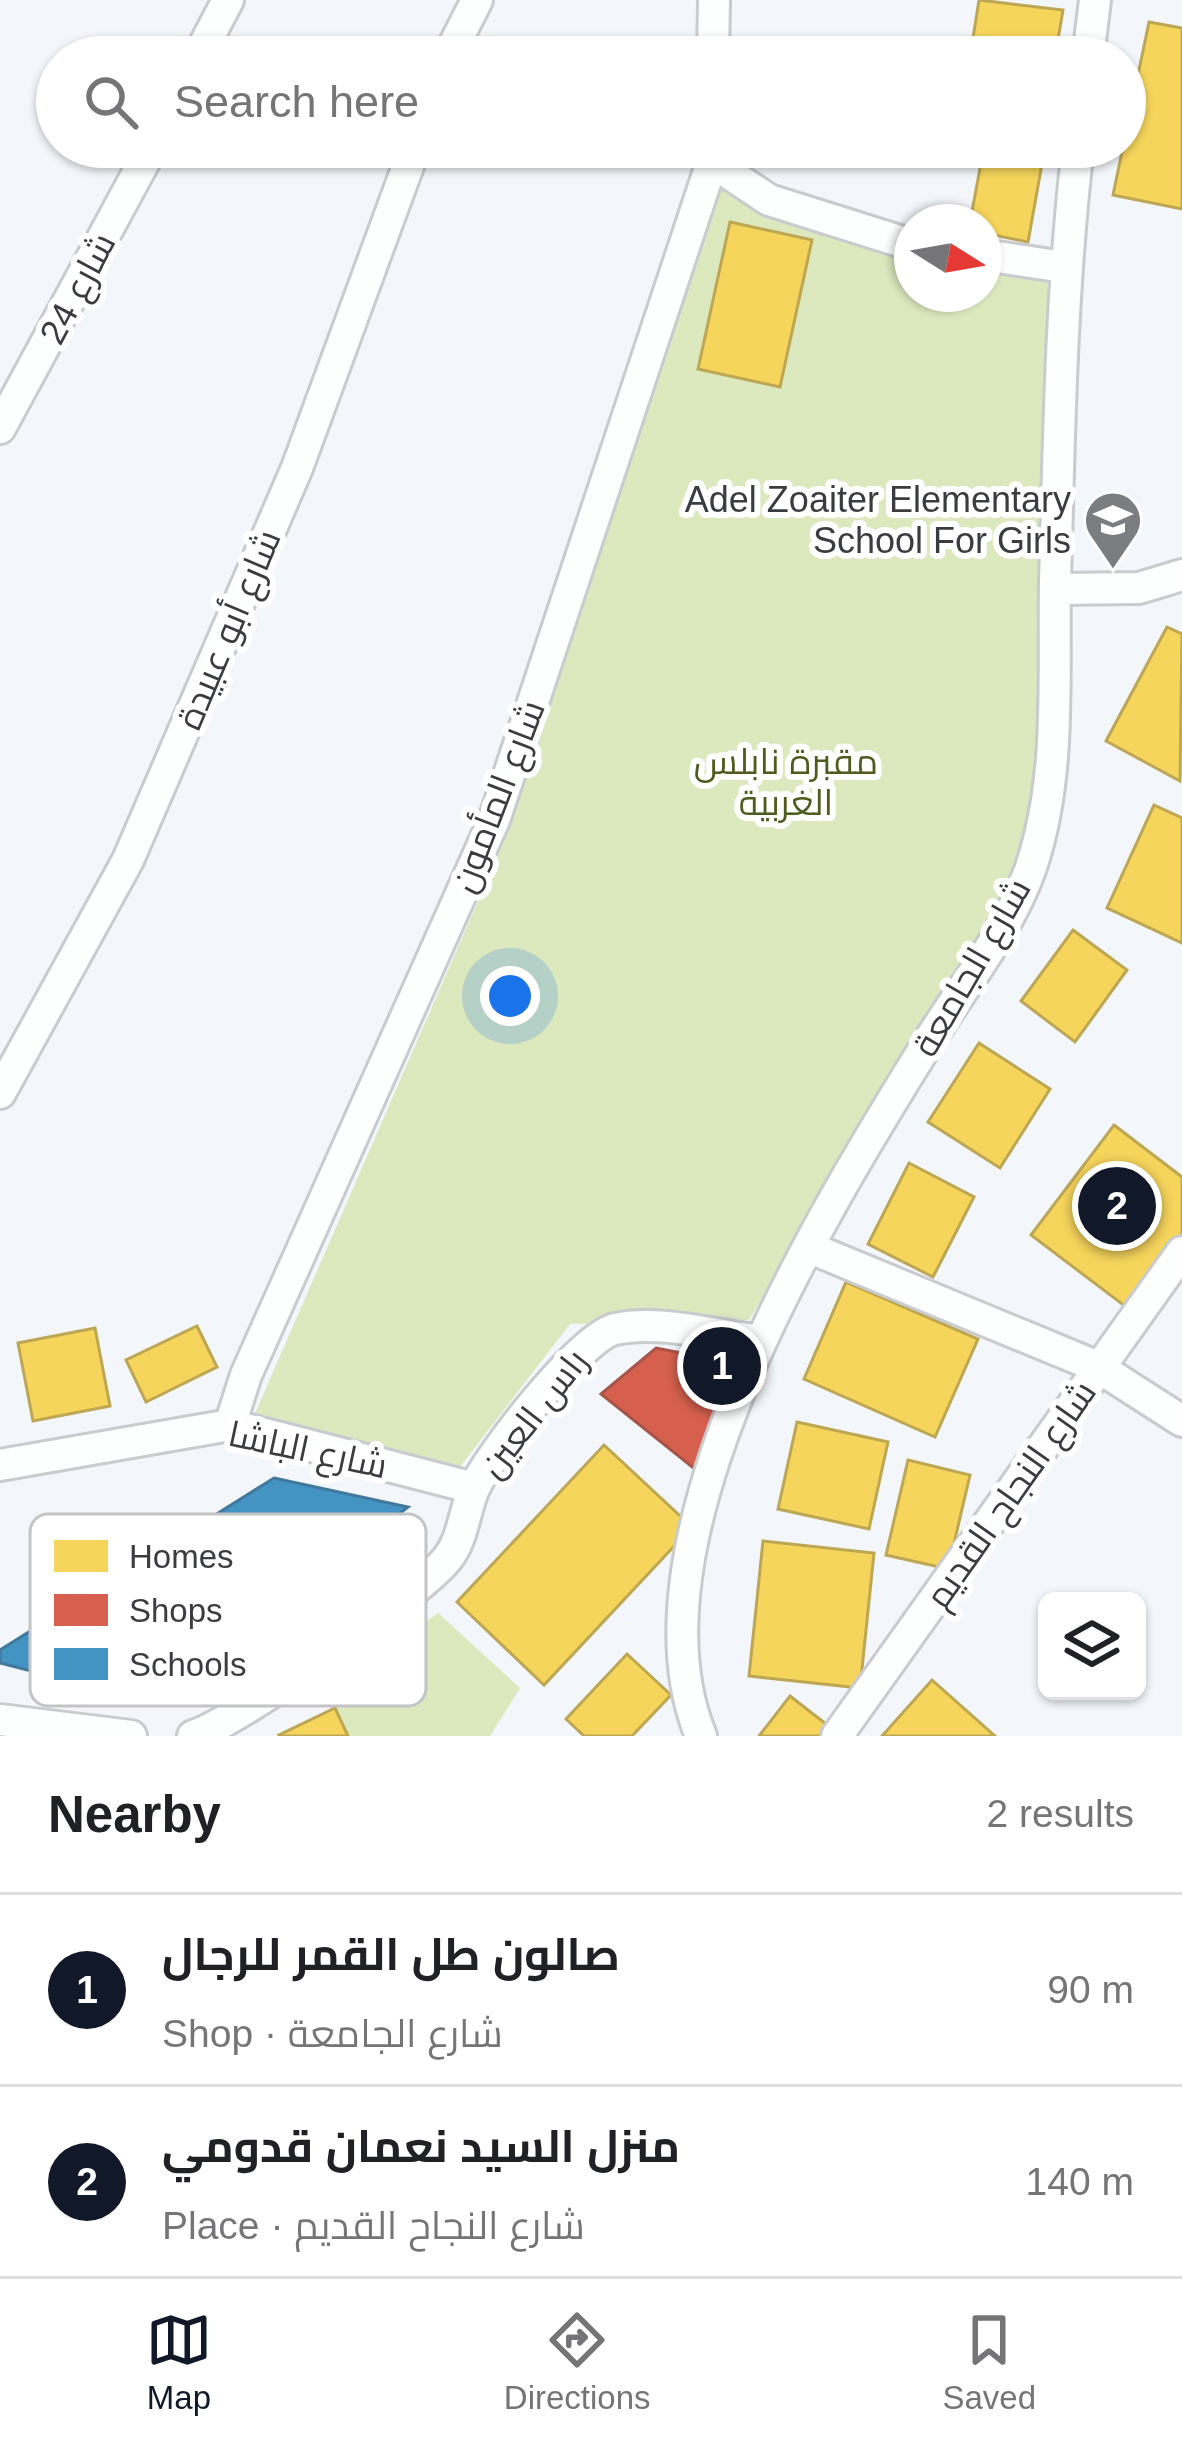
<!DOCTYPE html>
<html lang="en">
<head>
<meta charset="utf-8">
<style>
  :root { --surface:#fff; --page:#f2f2f2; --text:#202124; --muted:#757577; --line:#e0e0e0; --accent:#111827 }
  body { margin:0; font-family:Helvetica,Cairo,sans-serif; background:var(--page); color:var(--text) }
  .controls { position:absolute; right:36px; bottom:36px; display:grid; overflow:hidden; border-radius:18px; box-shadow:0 3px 9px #0004 }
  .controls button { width:108px; height:108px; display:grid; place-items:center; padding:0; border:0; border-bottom:3px solid var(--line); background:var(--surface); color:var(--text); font:60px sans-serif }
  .compass { position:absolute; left:894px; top:204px; width:108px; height:108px; border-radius:50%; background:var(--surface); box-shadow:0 3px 9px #0004; rotate:101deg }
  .you { position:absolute; left:510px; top:996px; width:42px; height:42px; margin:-30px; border:9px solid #fff; border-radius:50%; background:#1a73e8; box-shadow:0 0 0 18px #1a73e833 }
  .badge { display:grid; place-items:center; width:78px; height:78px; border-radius:50%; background:var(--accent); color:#fff; font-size:39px; font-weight:700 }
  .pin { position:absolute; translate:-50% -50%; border:6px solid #fff; box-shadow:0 3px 12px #0006 }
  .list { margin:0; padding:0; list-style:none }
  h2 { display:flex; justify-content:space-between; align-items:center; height:156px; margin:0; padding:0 48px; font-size:51px }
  h2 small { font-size:39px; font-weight:400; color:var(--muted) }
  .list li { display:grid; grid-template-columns:78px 1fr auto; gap:36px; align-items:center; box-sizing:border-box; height:192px; padding:0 48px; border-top:3px solid var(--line) }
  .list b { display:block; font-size:45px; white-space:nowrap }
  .list p { margin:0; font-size:39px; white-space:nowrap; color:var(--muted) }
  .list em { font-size:39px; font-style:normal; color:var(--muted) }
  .icon { flex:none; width:66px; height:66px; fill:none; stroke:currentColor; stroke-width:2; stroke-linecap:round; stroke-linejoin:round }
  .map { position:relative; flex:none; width:1182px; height:1736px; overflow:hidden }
  .search { position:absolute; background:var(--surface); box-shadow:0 3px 9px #0004; left:36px; right:36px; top:36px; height:132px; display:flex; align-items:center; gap:30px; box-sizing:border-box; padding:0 42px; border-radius:66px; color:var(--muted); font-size:45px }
  .sheet { height:540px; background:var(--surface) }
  nav { display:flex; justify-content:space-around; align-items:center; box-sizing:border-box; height:168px; border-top:3px solid var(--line); background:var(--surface); font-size:33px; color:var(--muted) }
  nav a { display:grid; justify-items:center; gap:6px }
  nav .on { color:var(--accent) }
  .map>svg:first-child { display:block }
  .green { fill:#dce8be }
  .homes { fill:#f6d55c; stroke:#bea753; stroke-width:3 }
  .shops { fill:#d6604d; stroke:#a75549; stroke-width:3 }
  .schools { fill:#4393c3; stroke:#40799b; stroke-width:3 }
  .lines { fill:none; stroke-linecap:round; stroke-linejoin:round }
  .street-casing { stroke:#c9cbcf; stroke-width:36 }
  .street { stroke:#fdfefe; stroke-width:30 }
  .labels { text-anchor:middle; stroke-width:12; stroke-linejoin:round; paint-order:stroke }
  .street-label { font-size:36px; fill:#3a3c3f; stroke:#fff }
  .poi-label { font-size:36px; fill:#3a3c3f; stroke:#fff; text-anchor:end }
  .park-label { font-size:36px; fill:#4f5c1e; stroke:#fff }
  .key { fill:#fff; stroke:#c4c4c5; stroke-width:3 }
  .key-label { font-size:33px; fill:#3a3c3f }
</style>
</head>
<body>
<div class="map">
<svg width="1182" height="1736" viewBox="0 0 1182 1736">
  <rect width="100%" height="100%" fill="#f3f6fa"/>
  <path class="green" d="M722,181l190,74v39h72v-29l65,10c-1,192 16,404 -26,592l-274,453 -179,4 -114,148 -203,-54 256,-588z
    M438,1613l82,75 -30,48h-143l-21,-45z"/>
  <path class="homes" d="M979,0l84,10 -8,47h-85z
    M1149,22l33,6v181l-69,-14z
    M984,147h61l-17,95 -44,-9v-11h-14z
    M730,222l82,18 -32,147 -82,-18z
    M1167,627l15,7 -2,147 -74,-40z
    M1154,805l28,13v125l-75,-35z
    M1073,930l54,40 -52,72 -54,-41z
    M979,1043l71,46 -50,79 -72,-46z
    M1114,1125l68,52v80l-44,59 -107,-81z
    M909,1163l65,34 -41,80 -65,-33z
    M846,1282l132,57 -43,98 -131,-58z
    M197,1326l20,41 -71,35 -20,-42z
    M95,1328l15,78 -77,15 -15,-78z
    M797,1422l91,20 -19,87 -91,-20z
    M604,1445l88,82 -148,158 -87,-83z
    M908,1460l62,15 -22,94 -62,-14z
    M763,1541l111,12 -14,135 -111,-12z
    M627,1654l44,41 -39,41h-48l-18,-17z
    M932,1680l63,56h-113z
    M790,1696l45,35 -4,5h-72z
    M335,1708l13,28h-68l-1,-1z"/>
  <path class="shops" d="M656,1348l80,16 -35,110 -100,-80z"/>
  <path class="schools" d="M274,1478l134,29 -252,196 -156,-40v-13z"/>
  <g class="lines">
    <defs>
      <path id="street" d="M198,57l30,-57
        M448,57l29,-57
        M713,57l1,-57
        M1088,57l7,-57
        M712,162l57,38 143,45
        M984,255l80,12
        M0,428l152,-281
        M1055,589l84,-1 43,-13
        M0,1093l128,-233 169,-392 118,-321
        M808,1247l290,120 84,54
        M230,1425l16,-50 248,-555 218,-658v-15
        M0,1465l230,-40 244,63
        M0,1720l131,16
        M193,1736c43,-13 226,-142 254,-177 16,-20 17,-46 26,-68 14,-34 108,-154 142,-162 44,-10 102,7 146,12
        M701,1736c-81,-196 121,-522 223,-687 35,-58 83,-115 106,-179 32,-92 23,-192 25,-288 4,-146 6,-290 23,-435
        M837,1736l345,-484"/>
    </defs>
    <use href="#street" class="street-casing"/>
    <use href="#street" class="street"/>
  </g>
  <defs>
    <symbol id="school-pin" viewBox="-11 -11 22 30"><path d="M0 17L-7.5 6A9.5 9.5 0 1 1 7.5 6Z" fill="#7b7d80" stroke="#fff"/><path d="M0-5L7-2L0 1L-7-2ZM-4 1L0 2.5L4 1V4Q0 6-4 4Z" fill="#fff"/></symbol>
  </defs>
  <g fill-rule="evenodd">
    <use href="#school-pin" x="1080" y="487" width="66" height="90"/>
  </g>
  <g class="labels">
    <g class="street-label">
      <text transform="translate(77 288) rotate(-62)" y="13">شارع 24</text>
      <text transform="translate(228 629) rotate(-67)" y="13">شارع أبو عبيدة</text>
      <text transform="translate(497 796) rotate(-69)" y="13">شارع المأمون</text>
      <text transform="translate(971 967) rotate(-60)" y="13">شارع الجامعة</text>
      <text transform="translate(533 1413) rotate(-52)" y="13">راس العين</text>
      <text transform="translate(308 1449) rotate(12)" y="13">شارع الباشا</text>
      <text transform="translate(1010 1494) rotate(-55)" y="13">شارع النجاح القديم</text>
    </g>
    <g class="poi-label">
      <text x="1071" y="512">Adel Zoaiter Elementary<tspan x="1071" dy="41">School For Girls</tspan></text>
    </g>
    <g class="park-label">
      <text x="786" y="774">مقبرة نابلس<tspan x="786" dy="41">الغربية</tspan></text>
    </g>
  </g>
  <rect x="30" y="1514" width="396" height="192" rx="18" class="key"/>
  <rect x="54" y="1540" width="54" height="32" fill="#f6d55c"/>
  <rect x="54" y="1594" width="54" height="32" fill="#d6604d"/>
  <rect x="54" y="1648" width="54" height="32" fill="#4393c3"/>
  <g class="key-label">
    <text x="129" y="1568">Homes</text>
    <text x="129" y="1622">Shops</text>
    <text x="129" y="1676">Schools</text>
  </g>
</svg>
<div class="controls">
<button><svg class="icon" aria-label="layers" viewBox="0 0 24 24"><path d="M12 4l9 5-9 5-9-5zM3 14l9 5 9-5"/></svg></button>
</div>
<svg class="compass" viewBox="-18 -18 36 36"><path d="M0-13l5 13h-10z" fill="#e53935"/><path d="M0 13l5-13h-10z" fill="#757577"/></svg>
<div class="you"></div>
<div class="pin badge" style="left:722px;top:1366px">1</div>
<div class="pin badge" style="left:1117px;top:1206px">2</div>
<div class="search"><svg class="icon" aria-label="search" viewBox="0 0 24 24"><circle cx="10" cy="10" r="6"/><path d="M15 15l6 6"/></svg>Search here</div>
</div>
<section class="sheet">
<h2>Nearby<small>2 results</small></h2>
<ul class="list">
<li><span class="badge">1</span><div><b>صالون طل القمر للرجال</b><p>Shop · شارع الجامعة</p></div><em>90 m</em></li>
<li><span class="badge">2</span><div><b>منزل السيد نعمان قدومي</b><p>Place · شارع النجاح القديم</p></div><em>140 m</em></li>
</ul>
</section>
<nav>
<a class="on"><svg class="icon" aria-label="map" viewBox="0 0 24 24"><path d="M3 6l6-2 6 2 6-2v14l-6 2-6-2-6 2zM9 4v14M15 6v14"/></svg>Map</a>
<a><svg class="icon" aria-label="directions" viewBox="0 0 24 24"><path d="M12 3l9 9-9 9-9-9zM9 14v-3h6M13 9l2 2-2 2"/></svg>Directions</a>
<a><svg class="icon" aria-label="saved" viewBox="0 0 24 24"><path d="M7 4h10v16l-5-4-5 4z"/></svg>Saved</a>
</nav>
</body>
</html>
